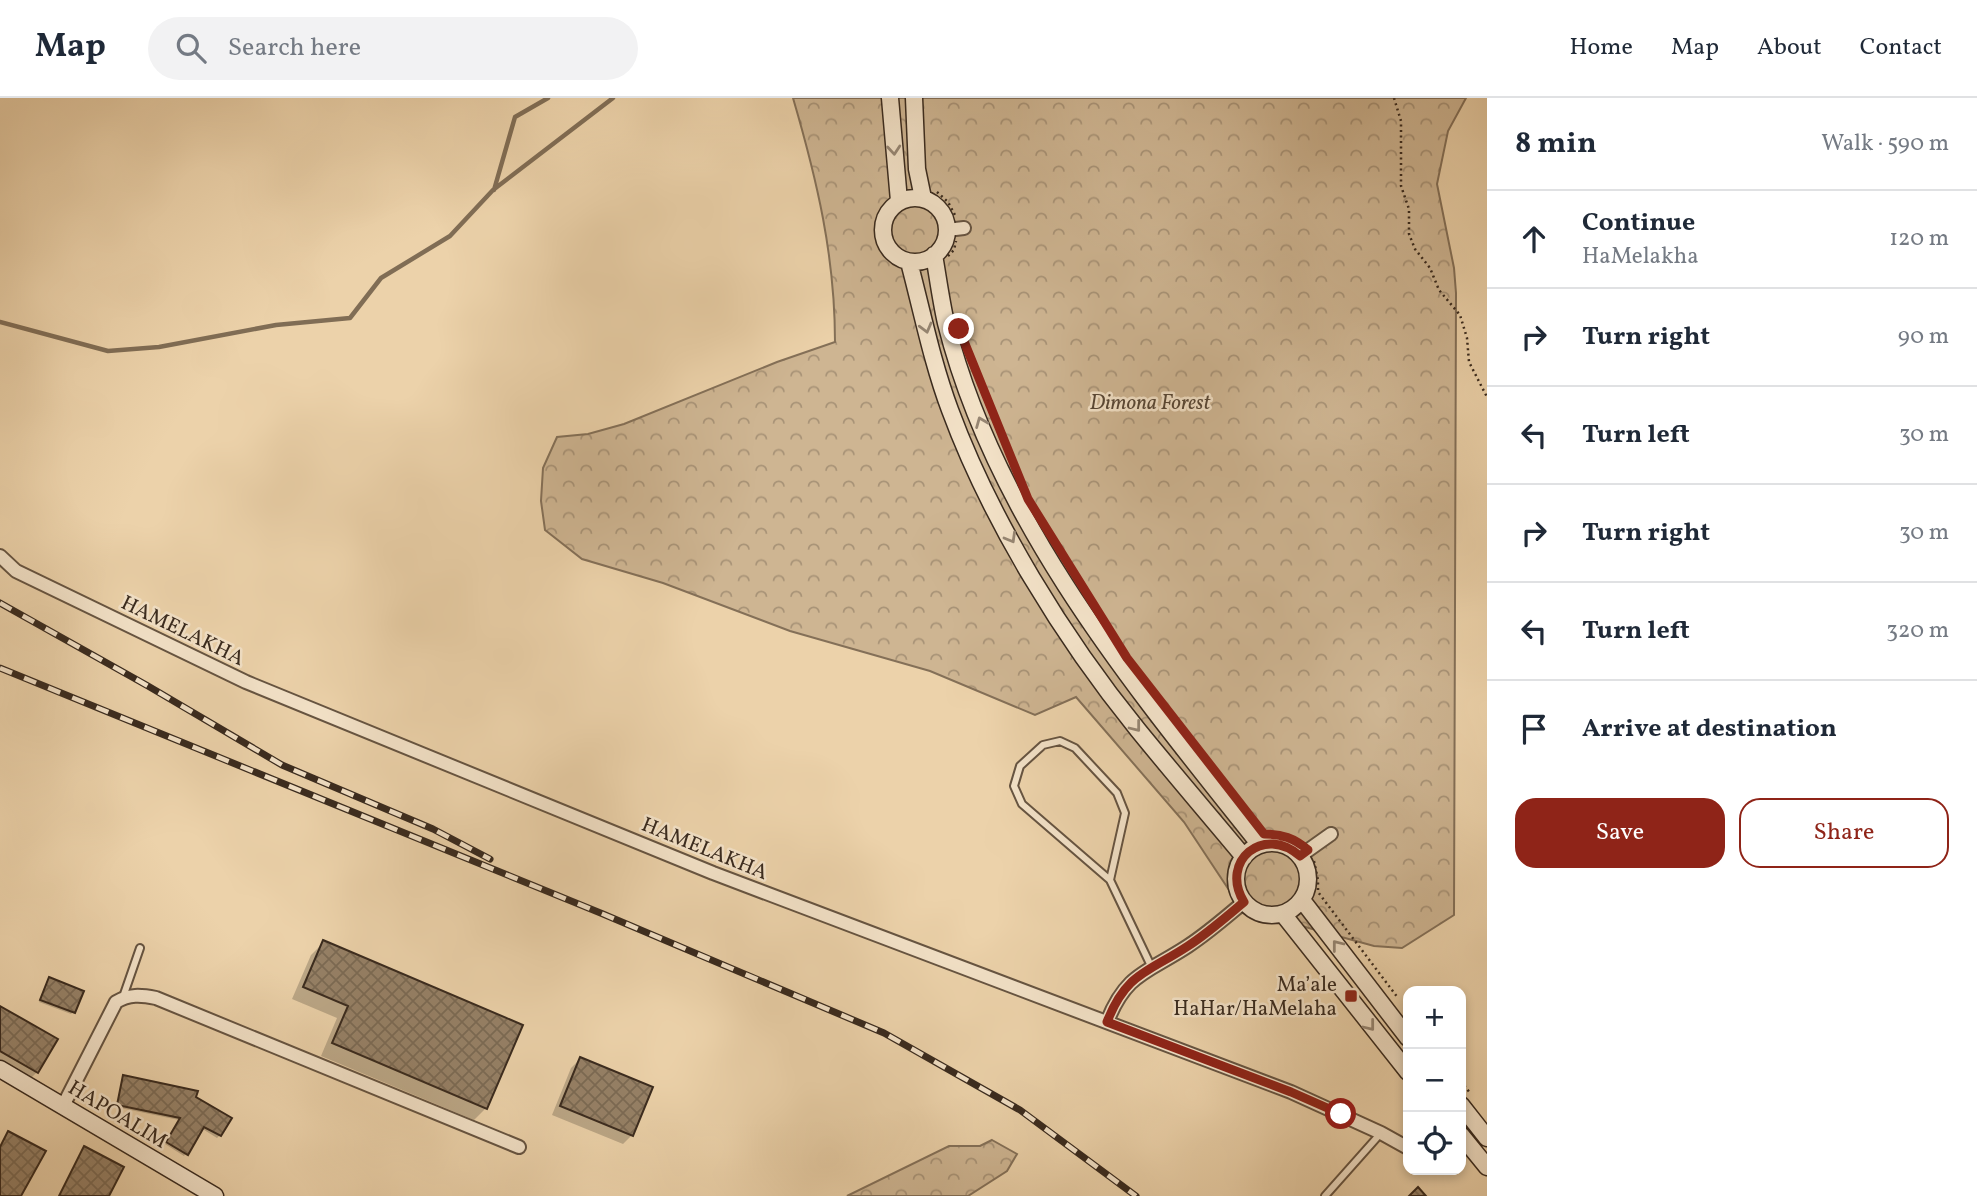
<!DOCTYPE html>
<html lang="en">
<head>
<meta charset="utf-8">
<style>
  :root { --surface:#fff; --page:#f2f2f3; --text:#1f2937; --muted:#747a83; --line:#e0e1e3; --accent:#8f2418 }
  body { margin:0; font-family:Vollkorn,serif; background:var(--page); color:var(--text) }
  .controls { position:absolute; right:21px; bottom:21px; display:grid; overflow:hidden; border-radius:14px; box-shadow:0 4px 10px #0003 }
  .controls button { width:63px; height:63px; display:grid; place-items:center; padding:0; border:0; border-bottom:2px solid var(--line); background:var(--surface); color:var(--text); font:35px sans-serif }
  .stop { position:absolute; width:21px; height:21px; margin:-16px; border:5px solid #8f2418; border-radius:50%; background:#fff }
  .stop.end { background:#8f2418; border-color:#fff; box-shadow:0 2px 7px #0008 }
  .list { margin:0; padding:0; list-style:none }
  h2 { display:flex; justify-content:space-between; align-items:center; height:91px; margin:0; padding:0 28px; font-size:30px }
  h2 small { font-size:23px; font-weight:400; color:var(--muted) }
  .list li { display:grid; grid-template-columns:46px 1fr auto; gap:21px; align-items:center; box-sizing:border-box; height:98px; padding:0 28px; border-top:2px solid var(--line) }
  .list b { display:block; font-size:26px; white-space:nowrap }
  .list p { margin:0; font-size:23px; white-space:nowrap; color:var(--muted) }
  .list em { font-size:23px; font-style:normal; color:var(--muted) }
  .actions { display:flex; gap:14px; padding:21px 28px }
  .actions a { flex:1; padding:16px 0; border:2px solid var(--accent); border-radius:21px; text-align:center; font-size:24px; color:var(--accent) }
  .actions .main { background:var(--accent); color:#fff }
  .icon { flex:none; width:38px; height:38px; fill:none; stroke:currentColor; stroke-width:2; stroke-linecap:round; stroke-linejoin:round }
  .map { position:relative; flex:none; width:1487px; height:1098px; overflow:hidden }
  header { display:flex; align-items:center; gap:42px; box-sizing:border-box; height:98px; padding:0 35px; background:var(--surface); border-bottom:2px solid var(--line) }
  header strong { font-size:33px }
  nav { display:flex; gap:38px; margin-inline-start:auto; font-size:24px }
  .search { width:490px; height:63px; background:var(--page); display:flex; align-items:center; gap:18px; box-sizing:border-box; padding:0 24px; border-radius:38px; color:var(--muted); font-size:26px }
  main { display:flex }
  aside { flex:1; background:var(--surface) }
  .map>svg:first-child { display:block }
  .forest { fill:url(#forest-crowns); stroke:#847058; stroke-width:2 }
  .shadow { fill:#0003 }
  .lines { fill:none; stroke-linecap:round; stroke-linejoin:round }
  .stream { stroke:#806d55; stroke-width:4.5 }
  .building { fill:url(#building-cross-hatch); stroke:#392a1e; stroke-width:2 }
  .lane-casing { stroke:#665441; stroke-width:10 }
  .street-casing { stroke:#665441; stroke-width:16 }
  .secondary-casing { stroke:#392a1e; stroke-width:19 }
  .path { stroke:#392a1e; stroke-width:2.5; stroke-dasharray:2 3.5; stroke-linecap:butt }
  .lane { stroke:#f3e2c8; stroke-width:6 }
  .street { stroke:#f3e2c8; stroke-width:12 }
  .secondary { stroke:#f3e2c8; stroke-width:16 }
  .rail-casing { stroke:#392a1e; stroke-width:7 }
  .rail { stroke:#f3e2c8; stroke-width:4.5; stroke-dasharray:13; stroke-linecap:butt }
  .oneway { stroke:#968673 }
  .route { stroke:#8f2418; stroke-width:9 }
  .poi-dot { fill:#8f2418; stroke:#f3e2c8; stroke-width:2.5 }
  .labels { text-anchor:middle; stroke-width:5; stroke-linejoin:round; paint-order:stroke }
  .park-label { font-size:21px; font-style:italic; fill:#574635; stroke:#f3e2c8 }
  .street-label { font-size:21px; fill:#392a1e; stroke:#f3e2c8 }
  .poi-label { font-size:21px; fill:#392a1e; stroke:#f3e2c8; text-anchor:end }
</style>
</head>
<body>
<header>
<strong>Map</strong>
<div class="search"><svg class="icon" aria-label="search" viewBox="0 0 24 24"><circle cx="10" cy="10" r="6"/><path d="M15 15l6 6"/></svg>Search here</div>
<nav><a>Home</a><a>Map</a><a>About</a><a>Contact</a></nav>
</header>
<main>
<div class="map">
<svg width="1487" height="1098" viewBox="0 0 1487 1098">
  <defs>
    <pattern id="forest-crowns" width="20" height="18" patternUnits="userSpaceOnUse" patternTransform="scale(1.75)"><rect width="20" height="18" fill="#ceb592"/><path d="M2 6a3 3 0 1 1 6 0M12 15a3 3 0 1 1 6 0" fill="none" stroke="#a89377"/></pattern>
    <pattern id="building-cross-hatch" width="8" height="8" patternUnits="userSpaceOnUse" patternTransform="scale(1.75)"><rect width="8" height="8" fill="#968167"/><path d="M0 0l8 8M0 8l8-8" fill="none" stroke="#7b6a54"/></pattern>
  </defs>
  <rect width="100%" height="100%" fill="#ecd2aa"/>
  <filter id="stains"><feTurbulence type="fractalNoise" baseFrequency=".00286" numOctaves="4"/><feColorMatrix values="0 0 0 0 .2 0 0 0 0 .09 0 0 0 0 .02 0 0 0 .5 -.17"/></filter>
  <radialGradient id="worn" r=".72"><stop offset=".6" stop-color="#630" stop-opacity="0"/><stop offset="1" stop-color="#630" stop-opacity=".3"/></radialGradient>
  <path class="forest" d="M793,0h673l-18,33 -11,53 17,84 2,25 -2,622 -52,33 -28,-2 -76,-21 -69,-35 -45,-68 -108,-125 -41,18 -105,-44 -140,-40 -127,-48 -81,-24 -37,-29 -4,-29 2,-33 14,-31 31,-3 36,-10 153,-62 58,-20c0,-86 -18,-162 -42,-244z
    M992,1042l25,14 -10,17 -39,25h-121l102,-50h31z"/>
  <path class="shadow" d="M324,844l162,166 -12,12 -153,-64 16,-38 -45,-19 19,-44z
    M49,881l24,33 -2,2 -32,-12z
    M0,910l37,64 -12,12 -25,-14z
    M580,961l52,76 -9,9 -71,-29 19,-47z
    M124,979l96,58 -3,3 -16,-10 -17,28 -19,-12 14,-24 -63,-13z"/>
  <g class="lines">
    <path class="stream" d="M494,92l21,-73 33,-19
      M0,224l108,29 51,-4 117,-22 74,-7 31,-40 69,-42 43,-46 120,-92"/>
  </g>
  <path class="building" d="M323,842l200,85 -36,84 -155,-66 16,-37 -45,-19z
    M49,879l35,14 -9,22 -35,-13z
    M0,908l58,33 -20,34 -38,-22z
    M580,959l73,30 -20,49 -73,-30z
    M123,977l75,16 -2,6 36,21 -11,18 -17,-9 -16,28 -22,-13 14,-24 -63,-13z
    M8,1033l38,20 -25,45h-21v-49z
    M84,1048l40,21 -15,29h-50z
    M1418,1089l8,9h-17z"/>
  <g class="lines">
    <defs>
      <path id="lane" d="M1110,782l15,-67 -8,-20 -42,-45 -15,-7 -17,4 -23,21 -6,20 8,18 88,76 42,88
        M123,899l17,-49
        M1325,1098l56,-63"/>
      <path id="street" d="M947,132l17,-2
        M0,458l16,15 230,111 467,191 578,219 90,41 27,15
        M1300,758l31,-22
        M1107,924c19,-49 40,-49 81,-76 20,-13 38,-29 56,-44
        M63,1008l53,-104c13,-8 25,-7 40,-4l363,149"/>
      <path id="secondary" d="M890,0l9,103
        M914,0l3,71 6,29
        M883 132a32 32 0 1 1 64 0a32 32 0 1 1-64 0Z
        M934,157c4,23 7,46 12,68 50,199 190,366 314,522
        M909,164c13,49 23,100 41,148 41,111 114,229 188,320 35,43 71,85 106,127
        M1236 781a36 36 0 1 1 72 0a36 36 0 1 1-72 0Z
        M1302,802l106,138
        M1283,816l125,158
        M0,971l215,127
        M1461,1007l26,33
        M1461,1037l26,32"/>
    </defs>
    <use href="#lane" class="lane-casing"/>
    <use href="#street" class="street-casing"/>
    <use href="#secondary" class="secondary-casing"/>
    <path class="path" d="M1394,0l7,23v65l8,23v25l6,15 15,19 9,22 21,25 7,23 2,24 18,35
      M937,94l11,10 8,15
      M948,158l6,-6 2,-9
      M1269,735h12l18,9
      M1314,763l4,19v12l80,106
      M1461,983l9,12"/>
    <use href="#lane" class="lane"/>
    <use href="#street" class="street"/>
    <use href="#secondary" class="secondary"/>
    <defs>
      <path id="rail" d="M0,505l148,83 134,79 151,64 57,30
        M0,570l603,246 281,119 136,77 116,86"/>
    </defs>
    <use href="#rail" class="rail-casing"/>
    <use href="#rail" class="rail"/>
  </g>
  <defs><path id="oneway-chevron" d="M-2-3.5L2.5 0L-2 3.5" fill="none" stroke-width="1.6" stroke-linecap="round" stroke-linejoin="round" transform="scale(1.75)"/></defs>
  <g class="oneway">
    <use href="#oneway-chevron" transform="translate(894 52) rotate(85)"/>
    <use href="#oneway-chevron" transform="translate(926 230) rotate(75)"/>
    <use href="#oneway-chevron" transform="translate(981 324) rotate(-112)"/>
    <use href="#oneway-chevron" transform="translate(1011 440) rotate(60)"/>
    <use href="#oneway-chevron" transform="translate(1136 629) rotate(52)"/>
    <use href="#oneway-chevron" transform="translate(1337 847) rotate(-128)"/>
    <use href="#oneway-chevron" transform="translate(1370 928) rotate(52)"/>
  </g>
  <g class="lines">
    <path class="route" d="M959,231l69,170 99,159 137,176c18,0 30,4 44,16l-8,6c-36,-32 -81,5 -56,46 -18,15 -36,31 -56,44 -41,27 -62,27 -81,76l184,70 50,22"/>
  </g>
  <rect class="poi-dot" x="1344" y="891" width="14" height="14" rx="3.5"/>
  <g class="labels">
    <g class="park-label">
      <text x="1150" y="311">Dimona Forest</text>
    </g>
    <g class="street-label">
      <text transform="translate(183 532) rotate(26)" y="7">HAMELAKHA</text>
      <text transform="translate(705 750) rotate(22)" y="7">HAMELAKHA</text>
      <text transform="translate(118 1016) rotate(31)" y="7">HAPOALIM</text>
    </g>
    <g class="poi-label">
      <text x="1337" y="893">Ma’ale<tspan x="1337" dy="24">HaHar/HaMelaha</tspan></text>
    </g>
  </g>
  <rect width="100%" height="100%" filter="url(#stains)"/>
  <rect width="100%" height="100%" fill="url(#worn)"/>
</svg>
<div class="controls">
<button>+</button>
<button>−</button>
<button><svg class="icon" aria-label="locate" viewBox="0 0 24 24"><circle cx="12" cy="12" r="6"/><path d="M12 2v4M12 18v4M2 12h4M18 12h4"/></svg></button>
</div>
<div class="stop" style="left:1341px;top:1016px"></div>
<div class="stop end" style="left:959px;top:231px"></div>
</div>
<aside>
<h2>8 min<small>Walk · 590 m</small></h2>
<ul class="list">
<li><svg class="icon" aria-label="ahead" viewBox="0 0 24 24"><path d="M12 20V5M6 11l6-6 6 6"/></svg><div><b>Continue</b><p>HaMelakha</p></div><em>120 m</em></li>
<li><svg class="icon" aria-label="right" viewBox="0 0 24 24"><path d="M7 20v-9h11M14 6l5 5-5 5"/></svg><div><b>Turn right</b></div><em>90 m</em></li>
<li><svg class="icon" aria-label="left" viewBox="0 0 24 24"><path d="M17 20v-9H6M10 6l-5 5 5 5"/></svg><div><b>Turn left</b></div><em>30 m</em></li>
<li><svg class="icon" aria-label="right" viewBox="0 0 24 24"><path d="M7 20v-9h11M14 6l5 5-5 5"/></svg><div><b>Turn right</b></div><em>30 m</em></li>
<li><svg class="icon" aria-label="left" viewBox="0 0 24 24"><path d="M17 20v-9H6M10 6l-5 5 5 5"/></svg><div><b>Turn left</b></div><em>320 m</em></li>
<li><svg class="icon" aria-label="arrive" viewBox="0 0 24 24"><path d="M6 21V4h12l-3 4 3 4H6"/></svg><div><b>Arrive at destination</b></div></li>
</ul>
<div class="actions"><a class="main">Save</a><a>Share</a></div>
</aside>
</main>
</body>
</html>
